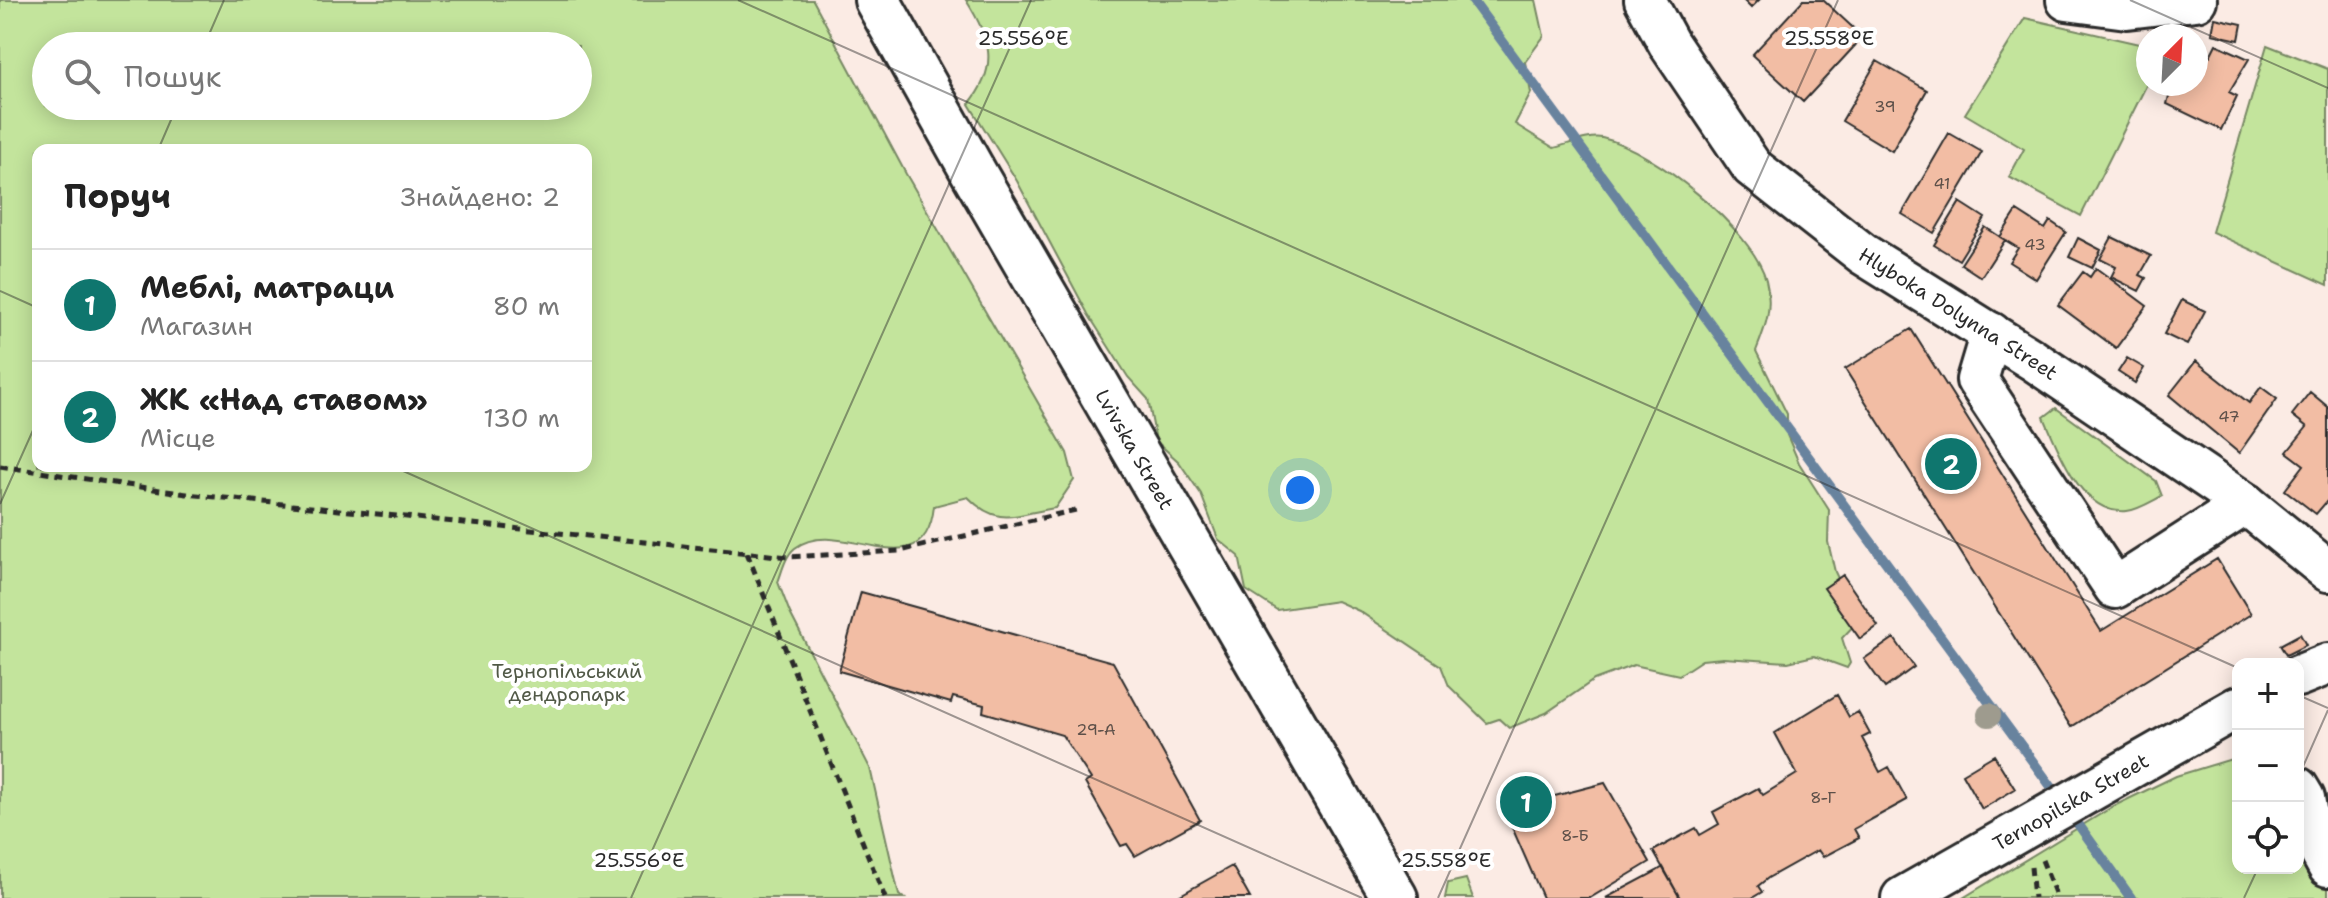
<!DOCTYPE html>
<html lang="uk">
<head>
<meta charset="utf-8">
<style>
  :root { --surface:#fff; --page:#f6f6f6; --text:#222; --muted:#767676; --line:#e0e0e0; --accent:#0f766e }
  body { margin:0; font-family:"Shantell Sans",sans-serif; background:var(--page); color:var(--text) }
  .controls { position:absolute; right:24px; bottom:24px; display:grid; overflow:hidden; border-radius:16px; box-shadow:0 4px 20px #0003 }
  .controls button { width:72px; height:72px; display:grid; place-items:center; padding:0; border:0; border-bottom:2px solid var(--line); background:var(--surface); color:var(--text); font:40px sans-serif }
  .compass { position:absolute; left:2136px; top:24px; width:72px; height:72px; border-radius:50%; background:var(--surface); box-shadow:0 4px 20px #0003; rotate:24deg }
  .you { position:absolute; left:1300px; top:490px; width:28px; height:28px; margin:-20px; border:6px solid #fff; border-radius:50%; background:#1a73e8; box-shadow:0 0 0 12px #1a73e833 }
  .badge { display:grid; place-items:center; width:52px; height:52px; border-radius:50%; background:var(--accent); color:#fff; font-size:26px; font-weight:700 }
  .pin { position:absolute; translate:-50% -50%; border:4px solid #fff; box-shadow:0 2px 8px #0006 }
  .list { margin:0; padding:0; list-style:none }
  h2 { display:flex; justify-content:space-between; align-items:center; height:104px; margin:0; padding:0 32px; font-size:34px }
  h2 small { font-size:26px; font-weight:400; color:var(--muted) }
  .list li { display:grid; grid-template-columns:52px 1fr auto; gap:24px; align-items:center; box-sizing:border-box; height:112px; padding:0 32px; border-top:2px solid var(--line) }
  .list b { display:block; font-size:30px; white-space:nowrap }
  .list p { margin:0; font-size:26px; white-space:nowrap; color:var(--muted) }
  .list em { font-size:26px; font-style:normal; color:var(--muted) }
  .icon { flex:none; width:44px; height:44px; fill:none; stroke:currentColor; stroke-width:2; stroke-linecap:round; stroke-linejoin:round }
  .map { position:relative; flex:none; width:2328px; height:898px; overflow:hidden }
  .search { position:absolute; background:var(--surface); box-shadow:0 4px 20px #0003; left:32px; top:32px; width:560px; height:88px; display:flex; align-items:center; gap:20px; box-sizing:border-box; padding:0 28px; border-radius:44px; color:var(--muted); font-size:30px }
  .panel { position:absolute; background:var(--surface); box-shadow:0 4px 20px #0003; left:32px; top:144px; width:560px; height:328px; border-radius:16px }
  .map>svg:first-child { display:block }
  .green { fill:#c3e49c; stroke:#778864; stroke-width:2; fill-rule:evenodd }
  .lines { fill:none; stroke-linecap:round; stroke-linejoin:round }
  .stream { stroke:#68839e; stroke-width:10 }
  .building { fill:#f2bda4; stroke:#2b2b2b; stroke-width:2 }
  .minor-casing { stroke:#2b2b2b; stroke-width:46 }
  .major-casing { stroke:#2b2b2b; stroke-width:50 }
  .path { stroke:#2b2b2b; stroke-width:5; stroke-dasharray:8 6; stroke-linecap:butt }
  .minor { stroke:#fff; stroke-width:40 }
  .major { stroke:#fff; stroke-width:44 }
  .tree { fill:#9e9b8e }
  .ticks { fill:none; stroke:#2b2b2b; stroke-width:2; stroke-opacity:0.45 }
  .labels { text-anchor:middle; stroke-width:8; stroke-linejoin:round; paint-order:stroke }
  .number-label { font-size:16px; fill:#5d5049 }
  .street-label { font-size:20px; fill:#2b2b2b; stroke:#fff }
  .park-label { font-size:20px; fill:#515947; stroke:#fff }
  .ticks-label { font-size:20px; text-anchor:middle; fill:#2b2b2b; stroke:#fff; stroke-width:8; stroke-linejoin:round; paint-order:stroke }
</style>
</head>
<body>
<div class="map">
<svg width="2328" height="898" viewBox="0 0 2328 898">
  <rect width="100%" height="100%" fill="#fbebe4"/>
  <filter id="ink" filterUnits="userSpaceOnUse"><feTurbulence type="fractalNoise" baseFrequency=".0125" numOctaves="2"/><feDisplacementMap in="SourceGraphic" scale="16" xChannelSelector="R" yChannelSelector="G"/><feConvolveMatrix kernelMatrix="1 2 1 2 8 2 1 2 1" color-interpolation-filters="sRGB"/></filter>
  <g filter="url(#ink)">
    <path class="green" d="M0,0h813l93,174 161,279 7,27 -19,28c-39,6 -57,20 -87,-11l-34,9c-9,88 -95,7 -139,42 -10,8 -13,24 -17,34l12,31 80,155 29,127 5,3h-904zM46,46h532v60h-532zM38,150h548v316h-548z
      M966,0h570l8,36 -19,26 6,31 -16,31 39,24c13,-3 35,-13 48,-10 51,11 151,92 164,142 7,27 0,46 -10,71l31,63v21l12,28 30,47 -1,32 7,30 23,49 -16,17 8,25 -3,5 -33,-12 -26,6 -65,-4 -21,2 -23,15 -45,-10 -40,15 -48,33 -37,15 -10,-9 -12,4 -38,-37 -8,-20 -82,-55 -22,-10 -60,9 -31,-20 -7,-34 -21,-17 -17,-45 -22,-32 -23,-21 -8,-42 -20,-22 -40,-63 -71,-133 -48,-77c31,-38 21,-66 -3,-104z
      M2025,18l123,28v36l-67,134 -72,-39 15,-28 -59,-35z
      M2267,45l61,24v216l-116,-53z
      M2056,408l100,73 6,15c-10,5 -24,14 -35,15 -46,5 -69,-62 -83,-94z
      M2238,757v111h60v-28l30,48v10h-365l151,-92 62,-30z
      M1466,879l7,19h-28l3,-15z"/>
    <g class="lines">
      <path class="stream" d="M1472,0l581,789
        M2073,817l58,81"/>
    </g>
    <path class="building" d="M1743,0h16l-8,8z
      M1803,0h20l40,37 -60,65 -51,-47z
      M2215,18l27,6 -3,16 -27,-6z
      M2216,44l33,15 -20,33 8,4 -16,34 -54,-26 5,-20h24v-34l14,6z
      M1877,61l50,29 -35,61 -50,-30z
      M1949,133l33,19 -48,81 -32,-19z
      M1960,202l25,16 -26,42 -25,-15z
      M2017,211l28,18 5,-8 16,11 -30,47 -27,-17 9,-14 -18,-11z
      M1985,227l20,13 -24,37 -20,-13z
      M2112,237l39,19 -11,19 6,3 -7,13 -28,-14 5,-10 -16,-8z
      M2078,238l23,12 -9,18 -23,-11z
      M2096,268l51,38 -31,42 -58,-43 25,-33 7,5z
      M2182,300l23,11 -18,34 -23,-11z
      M1911,329l190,302 116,-72 34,55 -180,113 -226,-358z
      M2127,358l17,10 -9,15 -17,-11z
      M2196,361l53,42 12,-16 16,12 -38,54 -70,-58z
      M2310,392l18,15v93l-12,14 -31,-24 19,-25 -17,-13 20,-25 -15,-12z
      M1843,575l35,51 -18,13 -36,-51z
      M861,592l252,70 87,158 -65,36 -8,-12 -6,2 -36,-63 6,-4 -29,-44 -79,-23 1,-7 -31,-8 -2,6 -112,-32z
      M2300,634l6,11 -20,10 -6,-10z
      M1894,638l20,29 -29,21 -21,-29z
      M1837,695l12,22 9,-5 12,22 -8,4 18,34 9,-5 18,33 -53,29 5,9 -36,19 -5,-7 -50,28 -10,8 4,6 -10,6h-72l-27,-47 43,-23 4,7 19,-11 -6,-12 45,-24 5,7 34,-21 -22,-41z
      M1994,755l21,34 -33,20 -20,-35z
      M1605,783l45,79 -60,36h-47l-39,-89z
      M1232,866l18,32h-75z
      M1663,867l17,31h-74l51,-27z"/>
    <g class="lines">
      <defs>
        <g id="minor">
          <path id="s1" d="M1645,0l24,44 83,123 111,87 170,106 213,144 82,67"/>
          <path d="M2067,0l60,8 69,-8"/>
          <path d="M1991,333l-14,47 138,208 131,-84"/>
          <path d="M2298,676l30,-12"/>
          <path d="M2298,788l6,10 6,35 18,33"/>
          <path id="s2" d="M1902,898l336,-191"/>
        </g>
        <g id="major">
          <path id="s3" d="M877,0l98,175 420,723"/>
        </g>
      </defs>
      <use href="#minor" class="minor-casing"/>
      <use href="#major" class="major-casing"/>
      <path class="path" d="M0,466l187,28 601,63 112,-6 176,-41
        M747,553l138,345
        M2042,860l15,38
        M2031,867l3,31"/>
      <use href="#minor" class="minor"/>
      <use href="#major" class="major"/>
    </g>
    <circle class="tree" cx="1989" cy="715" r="12"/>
  </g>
  <path class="ticks" d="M738,0l1500,668M2130,0l198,88M204,46l20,-46M158,150l19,-44M0,291l38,17M392,466l970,432M0,504l38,-85M2298,695l30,13M2298,778l30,-68M631,898l400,-898M1438,898l400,-898M2244,898l14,-30"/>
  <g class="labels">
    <g class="number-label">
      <text x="1885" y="112">39</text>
      <text x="1942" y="189">41</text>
      <text x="2035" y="250">43</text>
      <text x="2229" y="422">47</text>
      <text x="1096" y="735">29-А</text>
      <text x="1823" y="803">8-Г</text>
      <text x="1575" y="841">8-Б</text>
    </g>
    <g class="street-label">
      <text dy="7" stroke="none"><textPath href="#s1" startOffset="452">Hlyboka Dolynna Street</textPath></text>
      <text dy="7" stroke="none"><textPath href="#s3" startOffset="518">Lvivska Street</textPath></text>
      <text dy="7" stroke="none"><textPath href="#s2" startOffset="194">Ternopilska Street</textPath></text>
    </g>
    <g class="park-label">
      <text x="567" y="678">Тернопільський<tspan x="567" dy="23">дендропарк</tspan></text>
    </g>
  </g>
  <g class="ticks-label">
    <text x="1023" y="45">25.556°E</text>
    <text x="1829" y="45">25.558°E</text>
    <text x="639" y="867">25.556°E</text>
    <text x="1446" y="867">25.558°E</text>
  </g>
</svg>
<div class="controls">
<button>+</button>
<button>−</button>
<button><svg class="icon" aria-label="locate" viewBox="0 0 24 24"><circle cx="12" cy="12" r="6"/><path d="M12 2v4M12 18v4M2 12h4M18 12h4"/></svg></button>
</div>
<svg class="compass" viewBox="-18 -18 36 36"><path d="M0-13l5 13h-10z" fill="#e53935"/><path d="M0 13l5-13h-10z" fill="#767676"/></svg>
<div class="you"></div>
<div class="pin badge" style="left:1526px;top:802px">1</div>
<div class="pin badge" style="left:1951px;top:464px">2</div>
<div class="search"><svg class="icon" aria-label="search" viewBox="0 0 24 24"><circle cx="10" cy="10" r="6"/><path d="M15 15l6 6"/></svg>Пошук</div>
<section class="panel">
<h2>Поруч<small>Знайдено: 2</small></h2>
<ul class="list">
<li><span class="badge">1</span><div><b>Меблі, матраци</b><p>Магазин</p></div><em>80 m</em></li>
<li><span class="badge">2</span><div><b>ЖК «Над ставом»</b><p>Місце</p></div><em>130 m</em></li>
</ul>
</section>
</div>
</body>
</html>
